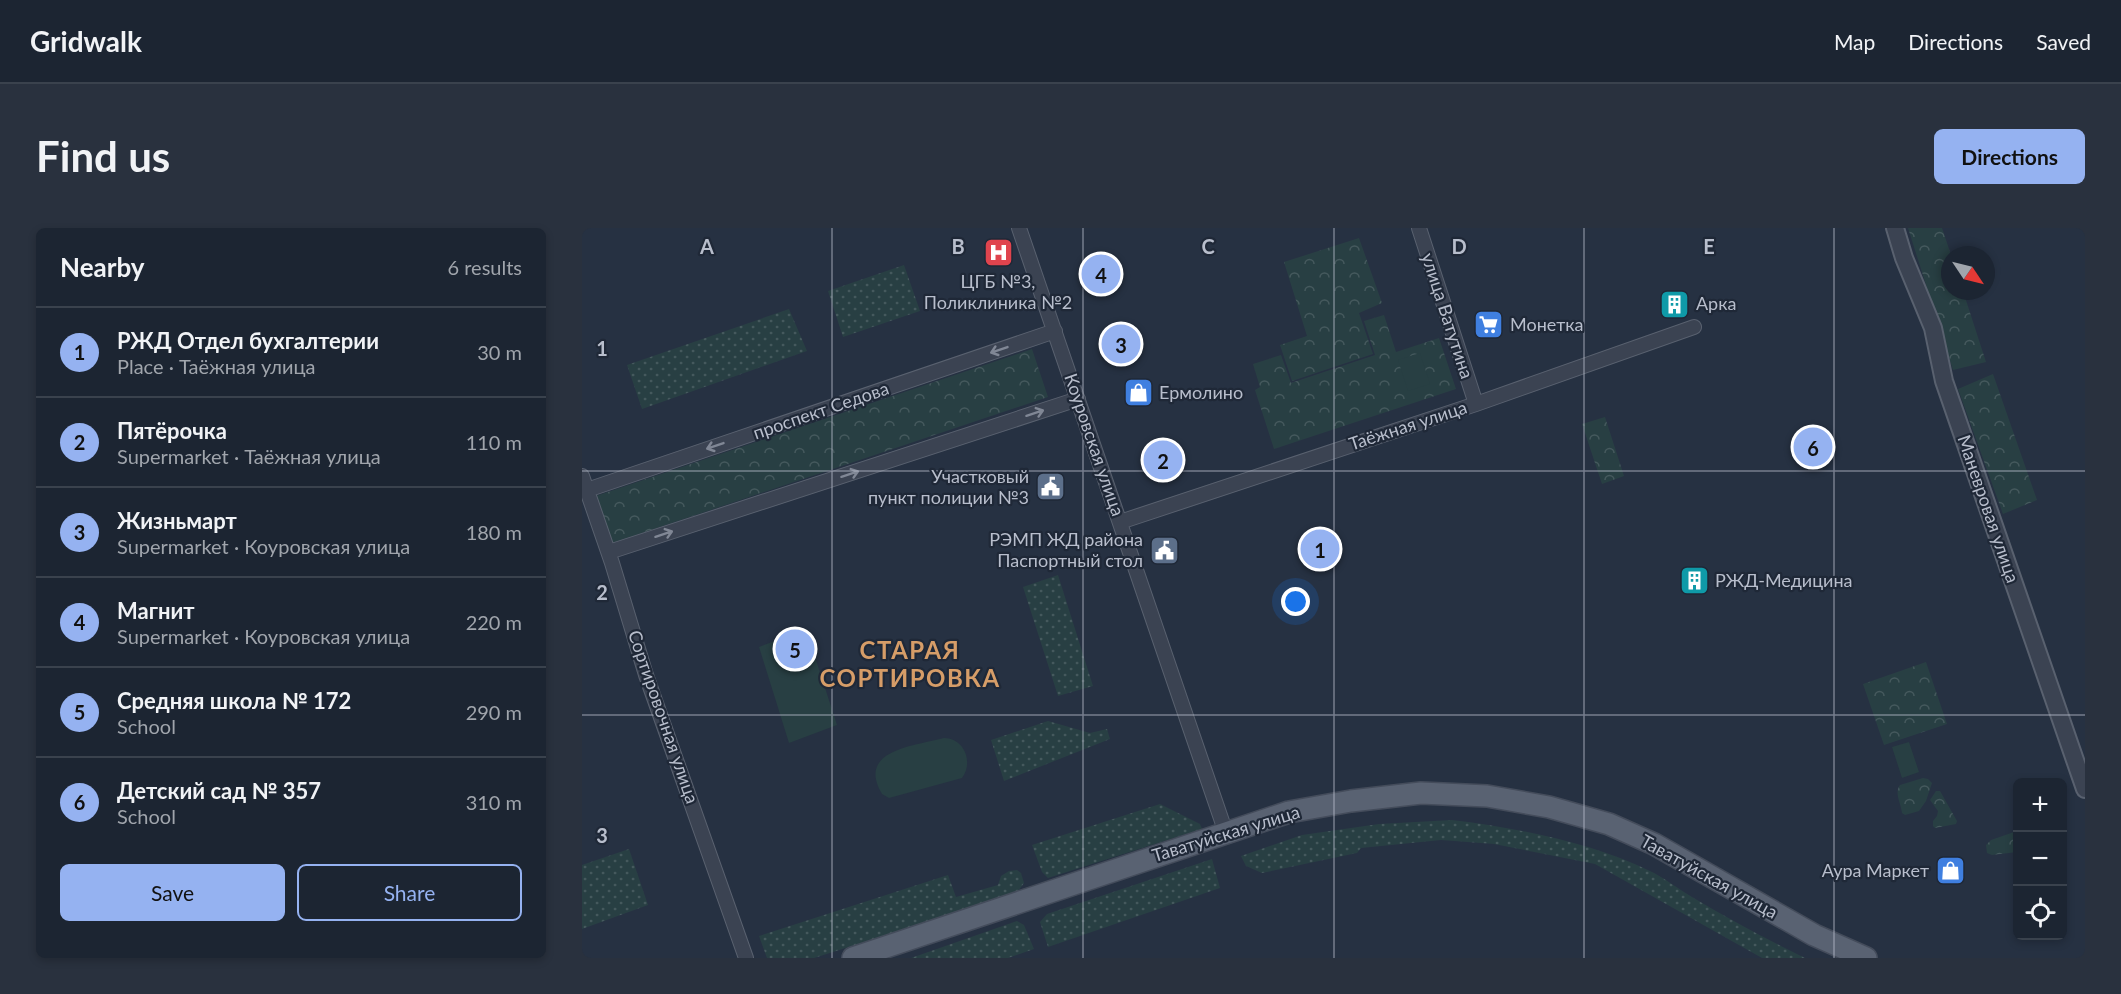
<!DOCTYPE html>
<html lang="en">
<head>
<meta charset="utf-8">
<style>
  :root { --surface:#1c2532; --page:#29313e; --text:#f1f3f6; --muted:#a0a5ac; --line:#3a424d; --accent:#95b2f1 }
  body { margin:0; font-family:Lato,sans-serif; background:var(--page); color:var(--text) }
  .controls { position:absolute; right:18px; bottom:18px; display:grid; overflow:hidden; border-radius:9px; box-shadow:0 3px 9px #0003 }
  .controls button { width:54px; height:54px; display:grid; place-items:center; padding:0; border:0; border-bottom:2px solid var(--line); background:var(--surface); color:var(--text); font:30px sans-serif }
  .compass { position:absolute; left:1359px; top:18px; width:54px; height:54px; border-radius:50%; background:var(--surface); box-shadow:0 3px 9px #0003; rotate:125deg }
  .you { position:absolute; left:714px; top:374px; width:21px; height:21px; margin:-15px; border:4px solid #fff; border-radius:50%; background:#1a73e8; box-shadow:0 0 0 9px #1a73e833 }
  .badge { display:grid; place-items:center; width:39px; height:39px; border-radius:50%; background:var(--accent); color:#111; font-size:20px; font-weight:700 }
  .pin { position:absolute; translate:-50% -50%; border:3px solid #fff; box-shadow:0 2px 6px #0006 }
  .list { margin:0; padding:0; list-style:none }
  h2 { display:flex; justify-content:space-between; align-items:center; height:78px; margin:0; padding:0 24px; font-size:26px }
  h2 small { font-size:20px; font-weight:400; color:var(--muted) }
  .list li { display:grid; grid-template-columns:39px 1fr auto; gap:18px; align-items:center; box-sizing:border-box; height:90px; padding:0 24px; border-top:2px solid var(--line) }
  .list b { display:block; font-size:22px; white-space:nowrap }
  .list p { margin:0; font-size:20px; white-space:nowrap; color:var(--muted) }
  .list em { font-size:20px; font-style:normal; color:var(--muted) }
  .actions { display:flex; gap:12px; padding:18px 24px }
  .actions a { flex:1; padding:14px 0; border:2px solid var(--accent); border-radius:9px; text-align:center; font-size:21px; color:var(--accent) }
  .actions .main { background:var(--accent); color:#111 }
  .icon { flex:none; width:33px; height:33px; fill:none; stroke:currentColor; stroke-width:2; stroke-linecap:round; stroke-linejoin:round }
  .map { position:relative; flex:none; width:1503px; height:730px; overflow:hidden; border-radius:9px }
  header { display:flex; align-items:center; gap:36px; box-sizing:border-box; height:84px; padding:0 30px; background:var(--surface); border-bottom:2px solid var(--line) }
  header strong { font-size:28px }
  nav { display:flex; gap:33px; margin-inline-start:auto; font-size:21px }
  .intro { display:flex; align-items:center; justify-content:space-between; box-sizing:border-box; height:144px; padding:0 36px }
  h1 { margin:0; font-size:42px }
  .button { padding:15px 27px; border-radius:9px; background:var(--accent); color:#111; font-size:21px; font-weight:700 }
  main { display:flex; gap:36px; padding:0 36px }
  aside { flex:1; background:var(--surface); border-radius:9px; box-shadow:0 3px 9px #0003 }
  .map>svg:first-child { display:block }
  .grass { fill:url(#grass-dots) }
  .forest { fill:url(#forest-crowns) }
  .pitch { fill:#283f43 }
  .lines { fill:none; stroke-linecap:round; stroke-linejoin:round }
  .minor-casing { stroke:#59616f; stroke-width:16 }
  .tertiary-casing { stroke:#59616f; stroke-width:20 }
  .primary-casing { stroke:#444c5b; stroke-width:24 }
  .minor { stroke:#3b4352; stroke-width:14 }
  .tertiary { stroke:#3b4352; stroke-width:16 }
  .primary { stroke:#596272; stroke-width:21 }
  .oneway { stroke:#808795 }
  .grid { fill:none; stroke:#b8becc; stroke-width:1.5; stroke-opacity:0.55 }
  .labels { text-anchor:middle; stroke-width:4.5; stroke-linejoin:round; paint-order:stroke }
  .poi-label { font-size:18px; fill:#b8becc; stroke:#1f2837; text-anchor:start }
  .street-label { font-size:18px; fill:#b8becc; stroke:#1f2837 }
  .district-label { font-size:24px; font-weight:bold; letter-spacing:1.5px; fill:#d69d68; stroke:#1f2837 }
  .grid-label { font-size:20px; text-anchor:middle; font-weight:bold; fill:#b8becc; stroke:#1f2837; stroke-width:4.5; stroke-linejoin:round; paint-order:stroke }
</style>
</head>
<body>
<header>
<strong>Gridwalk</strong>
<nav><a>Map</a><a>Directions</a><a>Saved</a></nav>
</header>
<div class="intro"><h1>Find us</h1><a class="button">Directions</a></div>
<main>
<aside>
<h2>Nearby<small>6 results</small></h2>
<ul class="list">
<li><span class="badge">1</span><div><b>РЖД Отдел бухгалтерии</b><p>Place · Таёжная улица</p></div><em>30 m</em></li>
<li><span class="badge">2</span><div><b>Пятёрочка</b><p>Supermarket · Таёжная улица</p></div><em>110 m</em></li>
<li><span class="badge">3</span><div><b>Жизньмарт</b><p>Supermarket · Коуровская улица</p></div><em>180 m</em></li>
<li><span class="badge">4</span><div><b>Магнит</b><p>Supermarket · Коуровская улица</p></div><em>220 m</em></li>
<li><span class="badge">5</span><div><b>Средняя школа № 172</b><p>School</p></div><em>290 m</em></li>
<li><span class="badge">6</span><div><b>Детский сад № 357</b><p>School</p></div><em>310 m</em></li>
</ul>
<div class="actions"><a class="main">Save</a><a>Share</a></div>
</aside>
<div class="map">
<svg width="1503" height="730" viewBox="0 0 1503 730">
  <defs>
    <pattern id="grass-dots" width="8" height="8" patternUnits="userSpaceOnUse" patternTransform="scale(1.5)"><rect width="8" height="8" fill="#283f43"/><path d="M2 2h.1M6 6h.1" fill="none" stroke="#45595d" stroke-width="1.8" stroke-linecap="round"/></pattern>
    <pattern id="forest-crowns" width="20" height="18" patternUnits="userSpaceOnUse" patternTransform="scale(1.5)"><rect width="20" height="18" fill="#283f43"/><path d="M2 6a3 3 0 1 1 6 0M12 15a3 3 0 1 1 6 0" fill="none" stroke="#45595d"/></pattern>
  </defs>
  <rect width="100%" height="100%" fill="#263142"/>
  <path class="grass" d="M322,37l16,46 -77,26 -15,-46z
    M207,81l18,42 -165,58 -15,-44z
    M476,347l35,111 -35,10 -35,-109z
    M466,493l42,12 17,-4 3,10 -106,42 -13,-41z
    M578,576l40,20 2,5 -154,49 -6,-6 -10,-27z
    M870,592c65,8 138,22 198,51 15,7 28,18 42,26 37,22 74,42 113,61h-43l-167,-94 -101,-20 -53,-4 -80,8 -4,5 -95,20 -16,-7 -5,-10 61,-21 77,-11z
    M47,621l19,56 -66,24v-64z
    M630,631l8,29 -172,59 -8,-25 7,-8z
    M435,642l4,3 3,10 -8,11 -202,64h-47l-8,-22 189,-61 8,22 42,-12 3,-9 8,-5z
    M435,693l7,4 10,24 -26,9h-97z"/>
  <path class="forest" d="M1326,0h34l9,27 -1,36h13l23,71 -33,8z
    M777,10l23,65 -23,10 14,41 -81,27 -12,-36 27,-9 -23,-74z
    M802,87l12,37 43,-14 17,51 -182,60 -19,-59 5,-3 -7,-23 28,-9 10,28 84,-28 -11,-34z
    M450,121l16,48 -436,146 -16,-47z
    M1411,146l44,126 -34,14 -45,-125z
    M1023,189l19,59 -22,8 -20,-60z
    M1344,434l21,62 -63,21 -21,-61z
    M1341,550l5,1 4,4 -6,18 -7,10 -14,4 -3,-2c-1,-10 -8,-20 -2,-28z
    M1354,563h4l17,30 -1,3 -21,4 -2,-2v-5l4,-5 1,-5 -8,-11z
    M1435,603v21l-25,3 -5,-2 -1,-8 5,-5z"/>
  <path class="pitch" d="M838,125l10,31 -22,7 -10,-31z
    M224,401l31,96 -48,18 -30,-96z
    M362,510c20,0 30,24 18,40l-73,20 -7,-4c-26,-44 32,-48 62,-56z
    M1327,514l10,30 -17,6 -10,-31z"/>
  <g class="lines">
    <defs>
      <path id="minor" d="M437,0l207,605
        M837,0l57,176
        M0,248l30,87 34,112 100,283
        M5,262l468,-159
        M538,294l356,-118 218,-77
        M27,324l469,-153"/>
      <path id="tertiary" d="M1313,0l9,30 29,70 11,53 141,408"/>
      <path id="primary" d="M271,730l436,-146 62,-11 70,-8 66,3 62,11 60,17 45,20 160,91 52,23"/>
    </defs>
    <use href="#minor" class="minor-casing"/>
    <use href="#tertiary" class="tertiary-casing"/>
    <use href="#primary" class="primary-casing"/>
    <use href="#minor" class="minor"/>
    <use href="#tertiary" class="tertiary"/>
    <use href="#primary" class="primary"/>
  </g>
  <defs><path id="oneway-shaft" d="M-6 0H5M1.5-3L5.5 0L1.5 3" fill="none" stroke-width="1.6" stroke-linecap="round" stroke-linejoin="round" transform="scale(1.5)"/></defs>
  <g class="oneway">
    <use href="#oneway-shaft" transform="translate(417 122) rotate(161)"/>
    <use href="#oneway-shaft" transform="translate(453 185) rotate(-18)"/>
    <use href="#oneway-shaft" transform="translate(133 218) rotate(161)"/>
    <use href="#oneway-shaft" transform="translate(268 246) rotate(-18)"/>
    <use href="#oneway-shaft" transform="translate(82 306) rotate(-18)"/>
  </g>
  <path class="grid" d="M250,0v730M501,0v730M752,0v730M1002,0v730M1252,0v730M0,243h1503M0,487h1503"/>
  <defs>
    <symbol id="hospital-square" viewBox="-11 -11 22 22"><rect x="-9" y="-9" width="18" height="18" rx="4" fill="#e0444e" stroke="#1f2837"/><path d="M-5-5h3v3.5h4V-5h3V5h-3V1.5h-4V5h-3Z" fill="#fff"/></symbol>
    <symbol id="building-square" viewBox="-11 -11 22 22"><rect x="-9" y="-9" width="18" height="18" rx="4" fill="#0f9aa8" stroke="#1f2837"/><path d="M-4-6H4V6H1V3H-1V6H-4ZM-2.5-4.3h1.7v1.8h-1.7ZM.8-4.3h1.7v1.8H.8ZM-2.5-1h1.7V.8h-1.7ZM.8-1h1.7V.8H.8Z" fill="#fff"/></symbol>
    <symbol id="supermarket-square" viewBox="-11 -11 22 22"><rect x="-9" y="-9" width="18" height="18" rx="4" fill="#3f7fe0" stroke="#1f2837"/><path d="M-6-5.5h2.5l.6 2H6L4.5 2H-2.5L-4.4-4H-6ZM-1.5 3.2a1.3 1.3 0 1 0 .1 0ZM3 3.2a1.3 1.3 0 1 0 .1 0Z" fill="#fff"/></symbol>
    <symbol id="shop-square" viewBox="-11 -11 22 22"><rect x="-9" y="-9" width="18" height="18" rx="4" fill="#3f7fe0" stroke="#1f2837"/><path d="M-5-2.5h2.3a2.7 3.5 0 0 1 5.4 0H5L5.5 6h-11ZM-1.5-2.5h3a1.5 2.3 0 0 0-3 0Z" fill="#fff"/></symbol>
    <symbol id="civic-square" viewBox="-11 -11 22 22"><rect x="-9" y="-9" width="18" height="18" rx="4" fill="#5c6f8a" stroke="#1f2837"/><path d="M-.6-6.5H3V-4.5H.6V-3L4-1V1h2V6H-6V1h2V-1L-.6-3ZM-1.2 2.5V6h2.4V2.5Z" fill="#fff"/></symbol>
  </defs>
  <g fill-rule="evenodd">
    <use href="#hospital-square" x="400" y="8" width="33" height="33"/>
    <use href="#building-square" x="1076" y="60" width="33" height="33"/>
    <use href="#supermarket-square" x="890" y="80" width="33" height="33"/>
    <use href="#shop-square" x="540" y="148" width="33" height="33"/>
    <use href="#civic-square" x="452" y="242" width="33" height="33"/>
    <use href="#civic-square" x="566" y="306" width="33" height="33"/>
    <use href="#building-square" x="1096" y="336" width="33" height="33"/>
    <use href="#shop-square" x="1352" y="626" width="33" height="33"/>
  </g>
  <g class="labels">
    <g class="poi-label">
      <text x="416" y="60" text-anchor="middle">ЦГБ №3,<tspan x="416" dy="21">Поликлиника №2</tspan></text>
      <text x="1114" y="82">Арка</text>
      <text x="928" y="103">Монетка</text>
      <text x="577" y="171">Ермолино</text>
      <text x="447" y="255" text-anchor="end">Участковый<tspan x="447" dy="21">пункт полиции №3</tspan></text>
      <text x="561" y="318" text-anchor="end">РЭМП ЖД района<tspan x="561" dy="21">Паспортный стол</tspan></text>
      <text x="1133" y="359">РЖД-Медицина</text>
      <text x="1347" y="649" text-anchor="end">Аура Маркет</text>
    </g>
    <g class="street-label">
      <text transform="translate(865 88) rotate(72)" y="6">улица Ватутина</text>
      <text transform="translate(239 183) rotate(-19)" y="6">проспект Седова</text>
      <text transform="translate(826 198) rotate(-18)" y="6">Таёжная улица</text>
      <text transform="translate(512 217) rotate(71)" y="6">Коуровская улица</text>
      <text transform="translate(1406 281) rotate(71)" y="6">Маневровая улица</text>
      <text transform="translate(81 489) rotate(71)" y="6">Сортировочная улица</text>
      <text transform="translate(644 606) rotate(-17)" y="6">Таватуйская улица</text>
      <text transform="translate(1127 649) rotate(29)" y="6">Таватуйская улица</text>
    </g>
    <g class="district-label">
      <text x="328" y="431">СТАРАЯ<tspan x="328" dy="28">СОРТИРОВКА</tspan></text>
    </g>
  </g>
  <g class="grid-label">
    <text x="125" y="26">A</text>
    <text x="376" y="26">B</text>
    <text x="626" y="26">C</text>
    <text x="877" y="26">D</text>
    <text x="1127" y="26">E</text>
    <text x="20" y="128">1</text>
    <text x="20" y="372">2</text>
    <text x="20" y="615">3</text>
  </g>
</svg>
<div class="controls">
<button>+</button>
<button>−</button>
<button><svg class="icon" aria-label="locate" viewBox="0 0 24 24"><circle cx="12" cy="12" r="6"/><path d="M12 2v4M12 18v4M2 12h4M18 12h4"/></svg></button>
</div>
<svg class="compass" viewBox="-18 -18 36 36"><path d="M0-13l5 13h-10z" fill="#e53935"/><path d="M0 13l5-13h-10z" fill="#a0a5ac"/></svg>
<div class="you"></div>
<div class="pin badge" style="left:738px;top:321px">1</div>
<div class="pin badge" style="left:581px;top:232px">2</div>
<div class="pin badge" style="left:539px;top:116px">3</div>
<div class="pin badge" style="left:519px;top:46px">4</div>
<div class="pin badge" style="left:213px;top:421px">5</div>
<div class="pin badge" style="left:1231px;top:219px">6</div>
</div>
</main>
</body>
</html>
